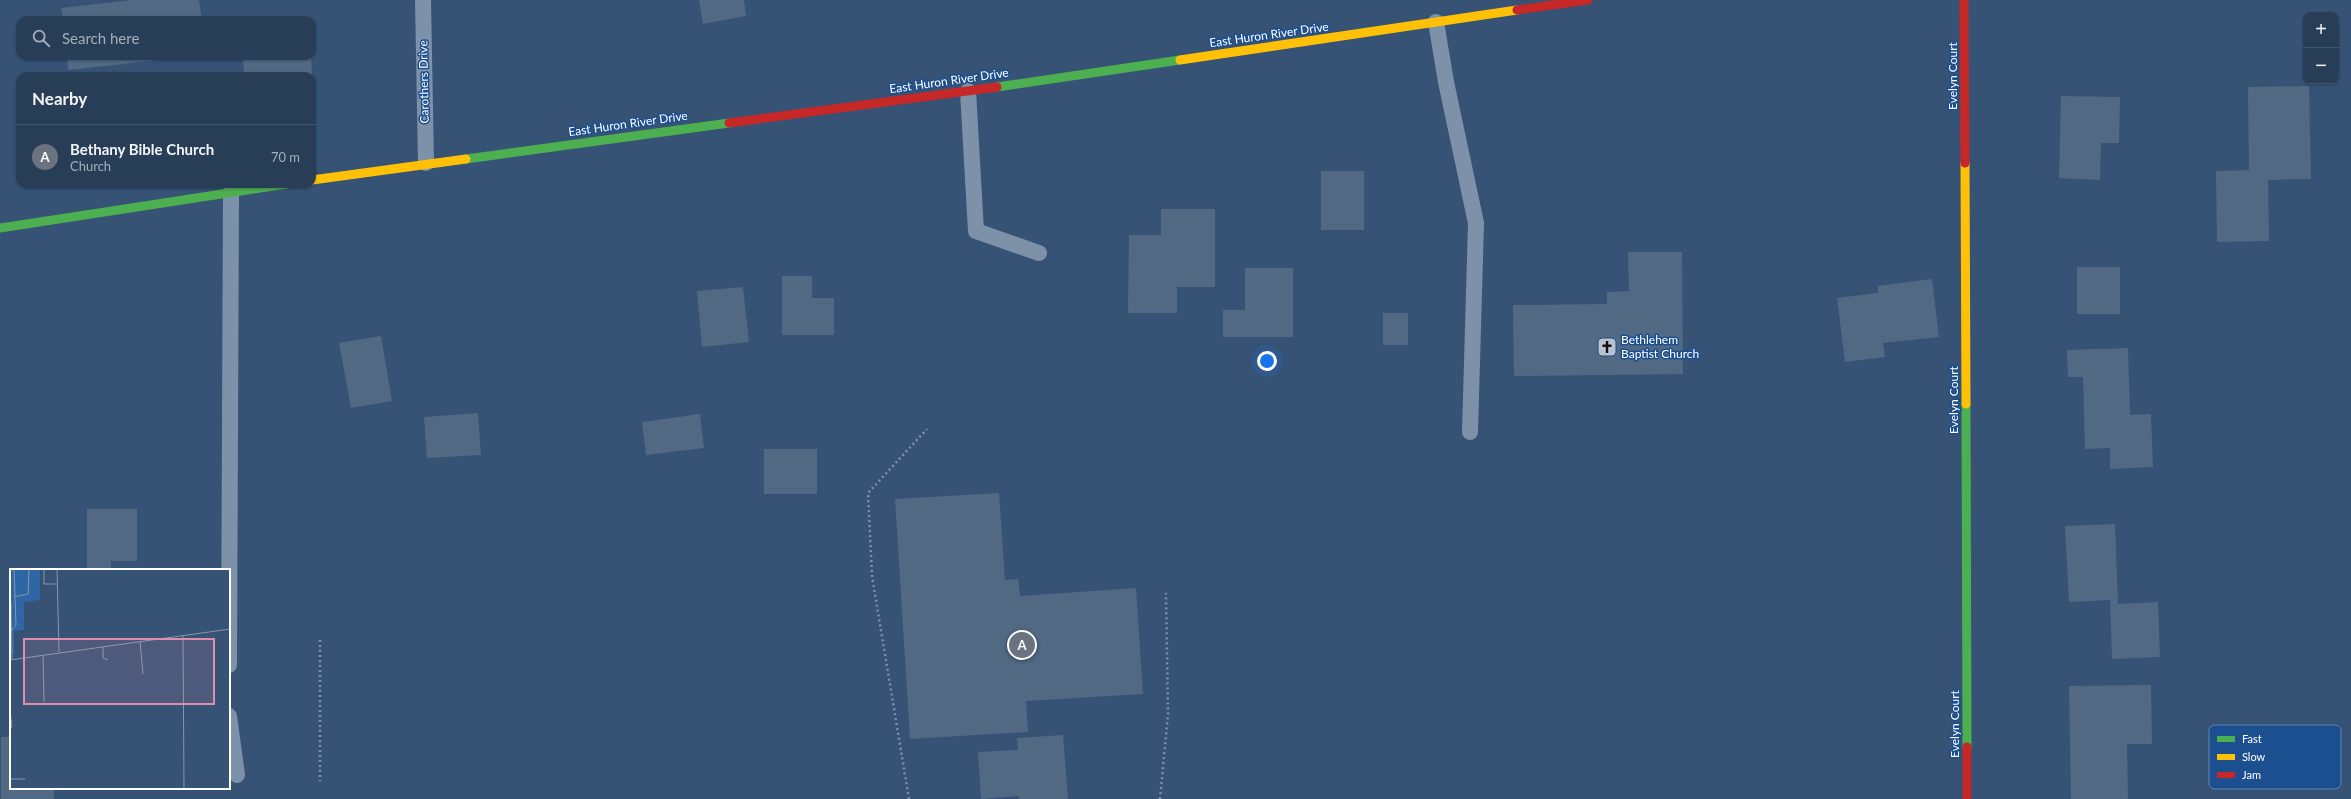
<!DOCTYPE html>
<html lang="en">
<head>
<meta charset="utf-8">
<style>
  :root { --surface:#283e57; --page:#30455d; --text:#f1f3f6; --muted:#a5aeba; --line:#44576d; --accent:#8c9099 }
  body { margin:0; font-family:Lato,sans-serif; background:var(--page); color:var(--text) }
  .controls { position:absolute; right:12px; top:12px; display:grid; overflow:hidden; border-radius:8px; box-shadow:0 1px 3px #0004 }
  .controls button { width:36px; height:36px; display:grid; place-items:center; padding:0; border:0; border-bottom:1px solid var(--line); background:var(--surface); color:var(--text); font:20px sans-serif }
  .you { position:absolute; left:1267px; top:361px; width:14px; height:14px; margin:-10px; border:3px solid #fff; border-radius:50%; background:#1a73e8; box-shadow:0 0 0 6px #1a73e833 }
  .badge { display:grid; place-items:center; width:26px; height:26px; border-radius:50%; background:var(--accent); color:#fff; font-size:13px; font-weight:700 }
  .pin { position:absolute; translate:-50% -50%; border:2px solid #fff; box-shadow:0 1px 4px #0006 }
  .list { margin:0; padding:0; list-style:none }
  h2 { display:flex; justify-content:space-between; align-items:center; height:52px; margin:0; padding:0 16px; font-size:17px }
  h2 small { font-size:13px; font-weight:400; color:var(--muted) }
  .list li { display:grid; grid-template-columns:26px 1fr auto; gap:12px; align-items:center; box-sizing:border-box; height:64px; padding:0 16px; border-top:1px solid var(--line) }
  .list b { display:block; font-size:15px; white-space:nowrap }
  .list p { margin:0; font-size:13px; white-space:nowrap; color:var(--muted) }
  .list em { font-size:13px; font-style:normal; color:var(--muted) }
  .icon { flex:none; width:22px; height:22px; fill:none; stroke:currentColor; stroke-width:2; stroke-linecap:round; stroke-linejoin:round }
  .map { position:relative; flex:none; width:2351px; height:799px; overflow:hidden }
  .search { position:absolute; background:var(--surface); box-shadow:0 1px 3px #0004; left:16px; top:16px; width:300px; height:44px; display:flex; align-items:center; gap:10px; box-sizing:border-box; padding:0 14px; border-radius:12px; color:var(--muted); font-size:15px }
  .panel { position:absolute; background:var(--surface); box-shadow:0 1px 3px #0004; left:16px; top:72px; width:300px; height:116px; border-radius:12px }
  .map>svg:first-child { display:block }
  .building { fill:#526984 }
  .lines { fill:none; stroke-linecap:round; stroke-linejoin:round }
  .path { stroke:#7d92a8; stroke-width:2.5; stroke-dasharray:2 3; stroke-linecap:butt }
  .lane { stroke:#7d92a8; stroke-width:16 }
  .fast { stroke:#4caf50; stroke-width:9 }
  .slow { stroke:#ffc107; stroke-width:9 }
  .jam { stroke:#c62828; stroke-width:9 }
  .labels { text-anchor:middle; stroke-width:3; stroke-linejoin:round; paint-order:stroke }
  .street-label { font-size:12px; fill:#fff; stroke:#1b4f8f }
  .poi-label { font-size:12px; fill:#fff; stroke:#1b4f8f; text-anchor:start }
  .inset-road { fill:none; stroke:#8697ac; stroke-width:1 }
  .view { fill:#e08cad; fill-opacity:0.15; stroke:#e08cad; stroke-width:2 }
  .inset-edge { fill:none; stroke:#fff; stroke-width:2 }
  .key { fill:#1b4f8f; stroke:#5f84b1; stroke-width:1 }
  .key-label { font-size:11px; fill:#fff }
</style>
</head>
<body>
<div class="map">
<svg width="2351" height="799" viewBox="0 0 2351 799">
  <rect width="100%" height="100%" fill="#365274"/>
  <path class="building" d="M132,0h67l3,20h-139l-2,-12z
    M699,0h45l2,16 -43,8z
    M67,56h119v1l-118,13z
    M243,56h68l1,20h-68z
    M2309,86l2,93 -43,1 1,61 -52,1 -1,-71 33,-1 -1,-83z
    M2061,96l59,1 -1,46h-18l-1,37 -41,-2z
    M1321,171h43v59h-43z
    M1161,209h54v78h-38v26h-49l1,-78h32z
    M1628,252h54l1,122 -169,2 -1,-71 94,-1v-12l22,-1z
    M2077,267h43v47h-43z
    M1245,268h48v69h-70v-27h22z
    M782,276h30v22h22v37h-52z
    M1932,279l7,58 -56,6 2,14 -40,5 -8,-64 41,-5v-7z
    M743,287l6,55 -47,5 -5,-56z
    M1383,313h25v32h-25z
    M381,336l11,65 -41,7 -12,-65z
    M2128,348l2,67 21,-1 2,53 -43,2v-21l-25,1 -2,-72h-15l-1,-27z
    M478,413l3,42 -54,3 -3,-41z
    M700,414l4,34 -58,7 -4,-33z
    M764,449h53v45h-53z
    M999,493l6,87 13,-1 2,17 116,-8 7,106 -117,7 2,31 -118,7 -15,-240z
    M87,509h50v52h-26v9h-24z
    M2115,524l3,80 40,-2 2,55 -48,2 -2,-59 -41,2 -4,-76z
    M2151,685l1,59h-25l1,55h-57l-2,-113z
    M1063,735l5,64h-49l-1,-3 -37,3 -3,-47 40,-2 -1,-12z
    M1,737h10v51h43v11h-53z"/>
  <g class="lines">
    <path class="path" d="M320,640v141
      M909,799l-37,-223 -4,-83 59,-64
      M1160,799l8,-85 -2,-121"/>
    <path class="lane" d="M423,0l3,163
      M1436,22l10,60 30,141 -6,209
      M968,91l8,140 63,22
      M229,665l2,-473
      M229,716l8,59"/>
    <path class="fast" d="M997,87l183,-27
      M466,159l263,-36
      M0,228l287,-44
      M1966,404l1,343"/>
    <path class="slow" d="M1180,60l337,-50
      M1965,163l1,241
      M312,180l154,-21"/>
    <path class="jam" d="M1964,0l1,163
      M1517,10l71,-10
      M729,123l268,-36
      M1967,747v52"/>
  </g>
  <defs>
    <symbol id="church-square" viewBox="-11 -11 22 22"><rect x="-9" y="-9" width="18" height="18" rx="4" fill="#b9c2ce" stroke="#1b4f8f"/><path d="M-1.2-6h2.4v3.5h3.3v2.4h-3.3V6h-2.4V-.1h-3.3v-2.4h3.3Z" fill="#111"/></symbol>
  </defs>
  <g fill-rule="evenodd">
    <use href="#church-square" x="1596" y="336" width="22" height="22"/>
  </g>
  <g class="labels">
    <g class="street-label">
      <text transform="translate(1269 35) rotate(-8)" y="4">East Huron River Drive</text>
      <text transform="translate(1953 76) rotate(-90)" y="4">Evelyn Court</text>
      <text transform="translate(949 81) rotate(-8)" y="4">East Huron River Drive</text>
      <text transform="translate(424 82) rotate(-91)" y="4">Carothers Drive</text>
      <text transform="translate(628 124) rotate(-8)" y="4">East Huron River Drive</text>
      <text transform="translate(1954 400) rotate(-90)" y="4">Evelyn Court</text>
      <text transform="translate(1955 724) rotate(-90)" y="4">Evelyn Court</text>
    </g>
    <g class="poi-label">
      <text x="1621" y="344">Bethlehem<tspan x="1621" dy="14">Baptist Church</tspan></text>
    </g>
  </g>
  <g transform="translate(10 569)">
    <rect width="220" height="220" fill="#365274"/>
    <path d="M0,0h30v31l-16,2v28l-10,1v23l-4,1z" fill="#2f66a5"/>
    <path class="inset-road" d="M34,0v15h13M47,0l2,83M4,28l14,-3 1,-25M1,33l1,57M2,61l4,-5 -2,-56M173,66l1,154M130,72l3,33M93,78v11l5,2M33,86l1,47M0,91l220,-31M0,141l2,17 -2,2M0,210h15"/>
    <path class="view" d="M14,70h190v65h-190z"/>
    <rect width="220" height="220" class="inset-edge"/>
  </g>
  <rect x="2209" y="725" width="132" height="64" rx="6" class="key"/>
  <rect x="2217" y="736" width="18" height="6" fill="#4caf50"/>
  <rect x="2217" y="754" width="18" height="6" fill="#ffc107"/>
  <rect x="2217" y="772" width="18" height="6" fill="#c62828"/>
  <g class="key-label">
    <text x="2242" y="743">Fast</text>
    <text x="2242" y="761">Slow</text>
    <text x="2242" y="779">Jam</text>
  </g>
</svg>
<div class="controls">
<button>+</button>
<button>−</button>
</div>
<div class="you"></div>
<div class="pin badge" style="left:1022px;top:645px;background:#6b7280">A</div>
<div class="search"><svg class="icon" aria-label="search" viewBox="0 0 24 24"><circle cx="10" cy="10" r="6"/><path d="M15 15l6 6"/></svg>Search here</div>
<section class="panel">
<h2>Nearby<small></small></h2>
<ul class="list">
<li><span class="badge" style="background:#6b7280">A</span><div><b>Bethany Bible Church</b><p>Church</p></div><em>70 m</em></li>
</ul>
</section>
</div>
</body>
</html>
